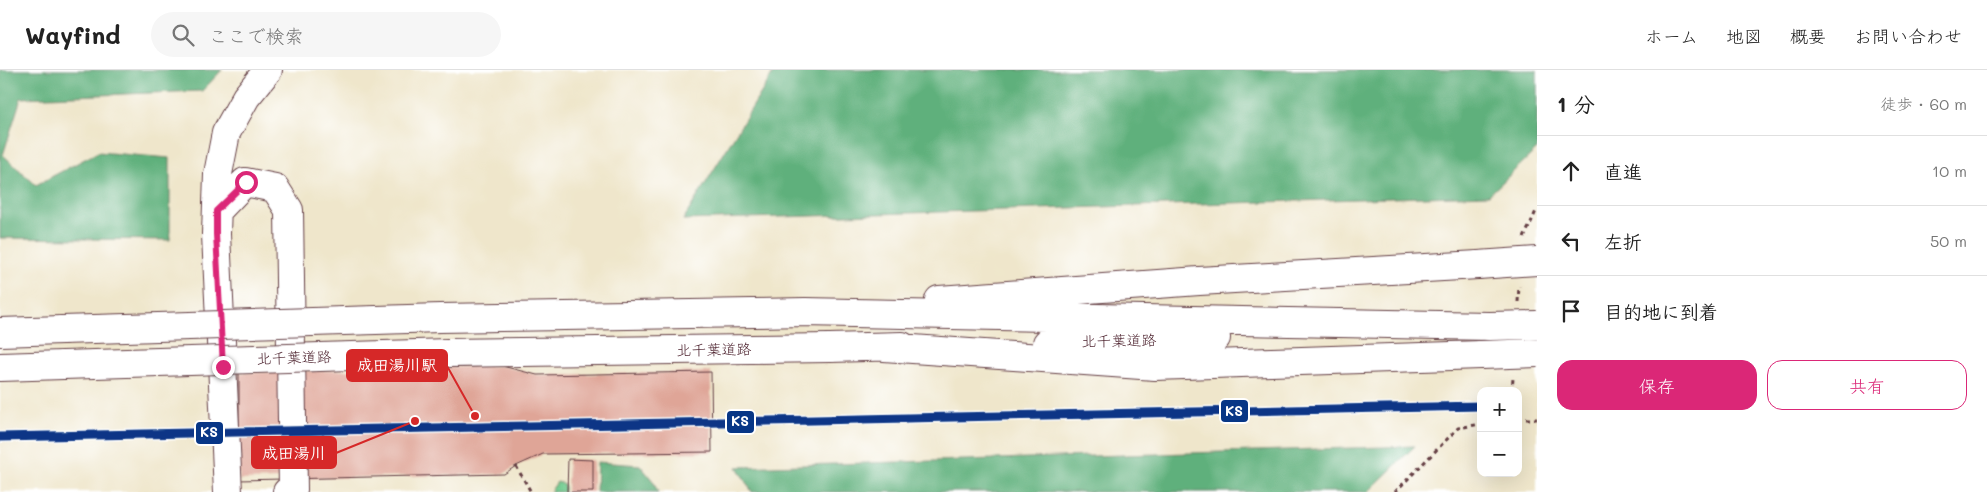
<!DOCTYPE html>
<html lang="ja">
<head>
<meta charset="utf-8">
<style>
  :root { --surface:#fff; --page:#f6f6f6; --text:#222; --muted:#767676; --line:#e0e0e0; --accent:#db2777 }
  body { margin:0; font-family:Mali,"Klee One",sans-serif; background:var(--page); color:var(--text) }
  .controls { position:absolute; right:15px; bottom:15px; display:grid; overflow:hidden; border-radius:10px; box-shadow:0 5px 20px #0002 }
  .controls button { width:45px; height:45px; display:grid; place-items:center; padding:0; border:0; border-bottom:1px solid var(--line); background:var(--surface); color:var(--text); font:25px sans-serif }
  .stop { position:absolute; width:15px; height:15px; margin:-11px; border:4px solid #db2777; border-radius:50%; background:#fff }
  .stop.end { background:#db2777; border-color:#fff; box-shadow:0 1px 5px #0008 }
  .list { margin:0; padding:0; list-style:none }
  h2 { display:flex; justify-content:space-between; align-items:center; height:65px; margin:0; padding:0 20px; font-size:21px }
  h2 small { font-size:16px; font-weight:400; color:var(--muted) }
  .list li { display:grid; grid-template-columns:32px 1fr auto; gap:15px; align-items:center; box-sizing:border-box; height:70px; padding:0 20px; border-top:1px solid var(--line) }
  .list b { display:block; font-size:19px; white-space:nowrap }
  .list em { font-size:16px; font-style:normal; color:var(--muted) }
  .actions { display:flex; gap:10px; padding:15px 20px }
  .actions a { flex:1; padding:11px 0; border:1px solid var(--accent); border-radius:15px; text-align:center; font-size:18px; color:var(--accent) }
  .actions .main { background:var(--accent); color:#fff }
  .icon { flex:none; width:28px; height:28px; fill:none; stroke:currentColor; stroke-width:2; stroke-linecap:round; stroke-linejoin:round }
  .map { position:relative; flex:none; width:1537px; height:422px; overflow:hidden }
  header { display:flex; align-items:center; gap:30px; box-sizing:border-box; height:70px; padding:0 25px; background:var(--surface); border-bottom:1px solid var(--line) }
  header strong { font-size:24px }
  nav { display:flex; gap:28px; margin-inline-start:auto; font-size:18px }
  .search { width:350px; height:45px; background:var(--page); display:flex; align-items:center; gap:12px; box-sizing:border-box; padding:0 18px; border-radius:28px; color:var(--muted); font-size:19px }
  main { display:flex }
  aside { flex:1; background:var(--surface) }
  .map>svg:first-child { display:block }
  .green { fill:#74cc92; stroke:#5f765e }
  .forest { fill:#5fb07c; stroke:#546854 }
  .building { fill:#dfa597 }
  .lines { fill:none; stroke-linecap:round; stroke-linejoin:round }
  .minor-casing { stroke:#633d43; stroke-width:30 }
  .highway-casing { stroke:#633d43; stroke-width:30 }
  .path { stroke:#633d43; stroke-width:3; stroke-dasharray:4 4; stroke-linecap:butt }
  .minor { stroke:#fff; stroke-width:28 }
  .highway { stroke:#fff; stroke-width:28 }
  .highway-bridge-casing { stroke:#633d43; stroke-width:30; stroke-linecap:butt }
  .highway-bridge { stroke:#fff; stroke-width:28 }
  .rail-1-casing { stroke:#fff; stroke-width:12 }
  .rail-1 { stroke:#073686; stroke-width:9 }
  .route { stroke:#db2777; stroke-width:6 }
  .labels { text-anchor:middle; stroke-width:4.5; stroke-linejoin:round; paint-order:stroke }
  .street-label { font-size:15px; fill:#4a1f2b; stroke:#fff }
  .leader { fill:none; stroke:#d62828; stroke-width:2 }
  .callout-dot { fill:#d62828; stroke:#fff; stroke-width:2 }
  .callout { fill:#d62828; stroke:#d62828; stroke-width:2 }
  .callout-label { font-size:16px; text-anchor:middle; font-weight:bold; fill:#fff }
  .line-badge { stroke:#fff; stroke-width:2 }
  .badge-label { font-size:14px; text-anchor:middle; font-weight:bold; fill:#fff }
</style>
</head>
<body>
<header>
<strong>Wayfind</strong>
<div class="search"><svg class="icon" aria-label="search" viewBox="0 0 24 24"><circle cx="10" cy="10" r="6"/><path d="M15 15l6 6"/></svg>ここで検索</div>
<nav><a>ホーム</a><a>地図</a><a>概要</a><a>お問い合わせ</a></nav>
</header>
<main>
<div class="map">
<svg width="1537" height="422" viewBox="0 0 1537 422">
  <rect width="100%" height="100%" fill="#fff"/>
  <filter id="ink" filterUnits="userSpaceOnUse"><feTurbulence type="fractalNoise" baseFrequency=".02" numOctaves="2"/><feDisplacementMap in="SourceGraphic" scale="10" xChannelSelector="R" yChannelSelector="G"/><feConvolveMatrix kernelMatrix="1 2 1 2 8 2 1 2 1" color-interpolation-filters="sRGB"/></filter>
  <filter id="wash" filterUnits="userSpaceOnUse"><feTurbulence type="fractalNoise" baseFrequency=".0096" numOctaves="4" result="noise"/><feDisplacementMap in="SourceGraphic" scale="20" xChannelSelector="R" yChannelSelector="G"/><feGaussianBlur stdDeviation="1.12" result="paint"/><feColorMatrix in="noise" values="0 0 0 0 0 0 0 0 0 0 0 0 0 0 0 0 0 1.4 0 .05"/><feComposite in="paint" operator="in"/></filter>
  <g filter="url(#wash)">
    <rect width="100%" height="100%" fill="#efe6cb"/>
    <path class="green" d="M557,412l7,2v8h-14z"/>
    <path class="forest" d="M0,0h222l-20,21 -181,7 -18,57 33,30 62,-33 72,6v82l-170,-2z
      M775,0h762v79l-48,46 -806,25z
      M1415,376l-47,46h-616l-15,-25z
      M597,392l43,3 13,16 5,11h-62z"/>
    <g id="blocks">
      <path class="building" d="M502,296l35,9 174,-3 1,80 -169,2 -27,12 -12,8 -265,6v-107z
        M568,389l25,1v32h-26z"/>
    </g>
  </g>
  <g filter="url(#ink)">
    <use href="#blocks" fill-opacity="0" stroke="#633d43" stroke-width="1"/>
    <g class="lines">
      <defs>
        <path id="minor" d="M217,141l28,-29 30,6 14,22 4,280 -6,2
          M228,422l-12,-258 2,-60 8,-41 20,-36 22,-27"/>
        <path id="highway" d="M939,230l260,-19 279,-16
          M753,243l52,-1 684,14
          M0,262l62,-2
          M1047,273l169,-5
          M884,277l271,19 326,-11
          M830,278l72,-2
          M0,297l63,-2"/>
      </defs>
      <use href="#minor" class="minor-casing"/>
      <use href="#highway" class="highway-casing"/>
      <path class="path" d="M1524,168l13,-29
        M1518,232l1,-16
        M1512,321l1,-13
        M1518,349h19
        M516,396l15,26
        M1395,422l63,-64 23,-4"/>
      <use href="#minor" class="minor"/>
      <use href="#highway" class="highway"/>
      <defs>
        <path id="highway-bridge" d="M1478,195l59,-4
          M1489,256l48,-1
          M62,260l378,-12 313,-5
          M1481,285l56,-2
          M63,295l385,-12 382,-5"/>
      </defs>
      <use href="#highway-bridge" class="highway-bridge-casing"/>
      <use href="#highway-bridge" class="highway-bridge"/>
      <defs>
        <path id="rail-1" d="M0,367l1481,-31"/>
      </defs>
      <use href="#rail-1" class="rail-1-casing"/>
      <use href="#rail-1" class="rail-1"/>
    </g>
  </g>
  <g class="lines" filter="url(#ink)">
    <path class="route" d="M223,297l-7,-133v-23l30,-29"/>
  </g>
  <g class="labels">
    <g class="street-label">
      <text transform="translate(1119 271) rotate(-1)" y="5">北千葉道路</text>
      <text transform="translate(714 280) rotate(-1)" y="5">北千葉道路</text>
      <text transform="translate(294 288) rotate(-2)" y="5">北千葉道路</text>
    </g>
  </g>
  <path class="leader" d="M475 346L447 296M415 351L336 383"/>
  <g class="callout-dot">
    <circle cx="475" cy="346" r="5"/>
    <circle cx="415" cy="351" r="5"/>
  </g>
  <g class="callout">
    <rect x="347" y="280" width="100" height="31" rx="5"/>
    <rect x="252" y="367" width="84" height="31" rx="5"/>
  </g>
  <g class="callout-label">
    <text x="397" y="301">成田湯川駅</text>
    <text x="294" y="389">成田湯川</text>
  </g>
  <g class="line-badge">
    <rect x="1220" y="329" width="29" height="24" rx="5" fill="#073686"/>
    <rect x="726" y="340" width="29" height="24" rx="5" fill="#073686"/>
    <rect x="195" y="351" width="29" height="24" rx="5" fill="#073686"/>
  </g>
  <g class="badge-label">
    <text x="1234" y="346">KS</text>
    <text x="740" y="356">KS</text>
    <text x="209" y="367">KS</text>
  </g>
</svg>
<div class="controls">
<button>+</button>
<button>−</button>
</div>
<div class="stop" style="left:246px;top:112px"></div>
<div class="stop end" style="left:223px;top:297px"></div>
</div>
<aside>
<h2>1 分<small>徒歩 · 60 m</small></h2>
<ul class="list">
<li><svg class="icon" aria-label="ahead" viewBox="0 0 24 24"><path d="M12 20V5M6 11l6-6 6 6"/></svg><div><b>直進</b></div><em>10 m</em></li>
<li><svg class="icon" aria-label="left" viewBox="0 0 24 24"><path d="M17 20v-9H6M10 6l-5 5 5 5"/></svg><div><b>左折</b></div><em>50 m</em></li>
<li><svg class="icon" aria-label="arrive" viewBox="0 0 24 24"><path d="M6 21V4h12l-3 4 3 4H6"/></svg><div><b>目的地に到着</b></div></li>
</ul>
<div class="actions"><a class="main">保存</a><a>共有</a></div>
</aside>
</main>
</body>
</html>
